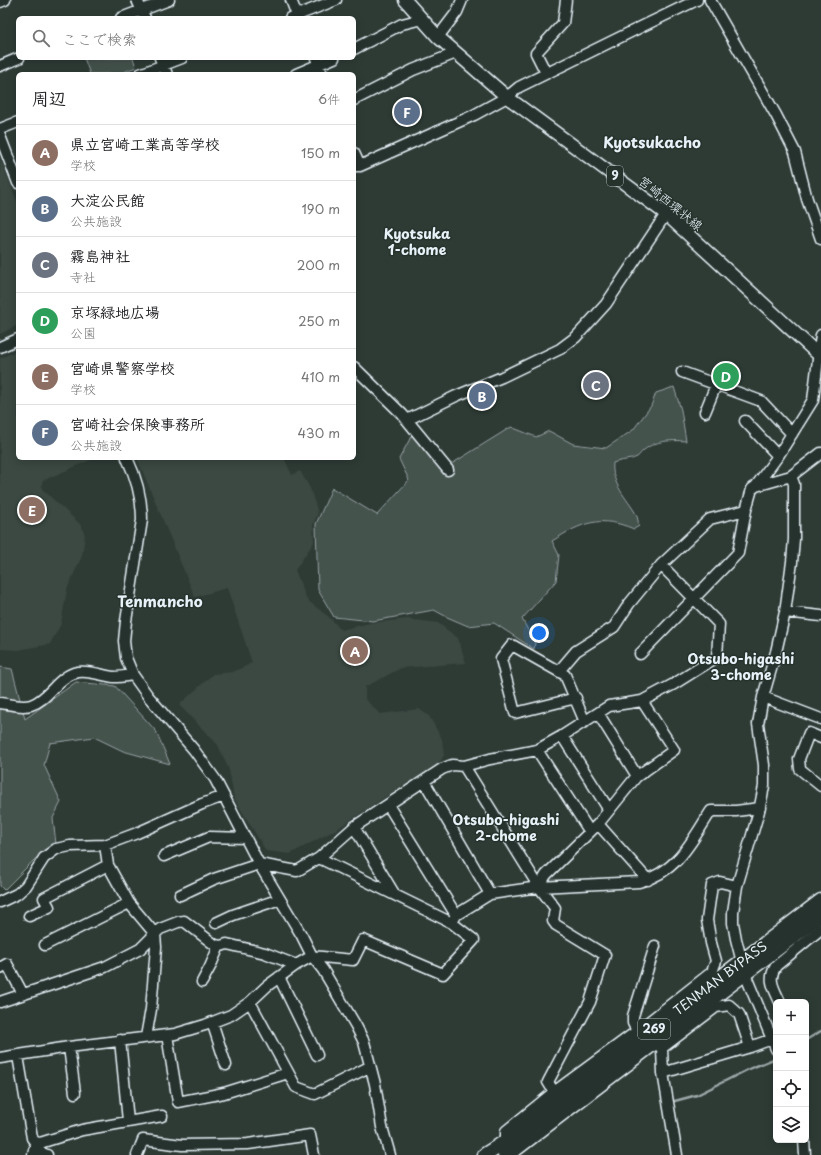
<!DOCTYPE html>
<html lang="ja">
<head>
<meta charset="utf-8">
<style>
  :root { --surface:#fff; --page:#f6f6f6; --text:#202124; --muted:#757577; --line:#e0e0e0; --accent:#847042 }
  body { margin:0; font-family:"Playpen Sans","Klee One",sans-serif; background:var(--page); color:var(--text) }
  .controls { position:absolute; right:12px; bottom:12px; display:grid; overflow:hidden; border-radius:6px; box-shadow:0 2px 10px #0003 }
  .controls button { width:36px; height:36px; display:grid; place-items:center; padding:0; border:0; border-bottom:1px solid var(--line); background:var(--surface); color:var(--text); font:20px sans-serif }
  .you { position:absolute; left:539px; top:633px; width:14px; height:14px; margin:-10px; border:3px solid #fff; border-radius:50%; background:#1a73e8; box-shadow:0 0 0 6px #1a73e833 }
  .badge { display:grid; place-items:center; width:26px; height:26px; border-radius:50%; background:var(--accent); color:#fff; font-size:13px; font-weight:700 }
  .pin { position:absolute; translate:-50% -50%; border:2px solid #fff; box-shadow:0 1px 4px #0006 }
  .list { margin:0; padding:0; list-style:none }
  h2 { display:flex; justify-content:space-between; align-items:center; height:52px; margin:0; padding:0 16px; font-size:17px }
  h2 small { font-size:13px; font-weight:400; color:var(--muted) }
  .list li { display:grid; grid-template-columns:26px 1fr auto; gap:12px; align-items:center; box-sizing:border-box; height:56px; padding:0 16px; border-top:1px solid var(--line) }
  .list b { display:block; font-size:15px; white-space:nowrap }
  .list p { margin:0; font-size:13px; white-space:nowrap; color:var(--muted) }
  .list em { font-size:13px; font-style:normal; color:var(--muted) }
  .icon { flex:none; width:22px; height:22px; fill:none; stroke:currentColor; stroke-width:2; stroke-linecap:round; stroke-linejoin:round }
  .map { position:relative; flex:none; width:821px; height:1155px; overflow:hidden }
  .search { position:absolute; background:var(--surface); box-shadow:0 2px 10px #0003; left:16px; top:16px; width:340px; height:44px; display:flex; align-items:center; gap:10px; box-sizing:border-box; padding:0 14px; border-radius:6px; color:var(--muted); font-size:15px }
  .panel { position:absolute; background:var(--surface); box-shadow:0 2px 10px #0003; left:16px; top:72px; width:340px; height:388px; border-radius:6px }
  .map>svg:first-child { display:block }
  .built { fill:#3b4843 }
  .green { fill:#45524e; stroke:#96a2a3 }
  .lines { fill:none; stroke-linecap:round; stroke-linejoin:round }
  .stream { stroke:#9da8a9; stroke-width:2.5 }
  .minor-casing { stroke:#e8f1f8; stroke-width:13 }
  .major-casing { stroke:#e8f1f8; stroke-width:15 }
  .highway-casing { stroke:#e8f1f8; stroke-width:17 }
  .minor { stroke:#26332d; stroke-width:10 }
  .major { stroke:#26332d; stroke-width:12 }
  .highway { stroke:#26332d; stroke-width:14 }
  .labels { text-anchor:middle; stroke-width:3; stroke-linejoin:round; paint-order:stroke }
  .shield { fill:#26332d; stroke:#aeb8bb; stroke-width:1 }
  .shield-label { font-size:12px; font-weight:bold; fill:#e8f1f8 }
  .street-label { font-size:13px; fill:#e8f1f8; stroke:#26332d }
  .neighbourhood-label { font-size:14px; font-weight:bold; fill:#e8f1f8; stroke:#26332d }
  .quarter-label { font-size:15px; font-weight:bold; fill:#e8f1f8; stroke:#26332d }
</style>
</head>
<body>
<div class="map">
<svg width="821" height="1155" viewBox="0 0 821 1155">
  <rect width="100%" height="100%" fill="#2e3b35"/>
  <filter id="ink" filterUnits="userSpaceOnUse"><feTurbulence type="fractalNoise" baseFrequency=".025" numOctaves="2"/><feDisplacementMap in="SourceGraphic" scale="8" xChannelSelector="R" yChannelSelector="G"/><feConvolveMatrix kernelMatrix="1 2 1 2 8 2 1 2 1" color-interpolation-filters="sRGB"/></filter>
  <g filter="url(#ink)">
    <path class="built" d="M0,158l18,46v121l-18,9z
      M18,351v107h77l-53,23v8l38,35 5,11 -3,21 -15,33 -6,35 -11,20 -32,6 -18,-1v-291z
      M137,458h147l8,17 8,-4 10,17 8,25 -5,12 1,17 -19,28 12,30 23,18 11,12 29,-7 37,-4 31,4 20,15 8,25 -65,5 -36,19v12l15,15 39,-5 10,7 13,23 2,16 -8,14 -37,19 -62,41 -47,25 -24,-3 -32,-53 -5,-28 -11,-25 -39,-40 34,-31 20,-2 19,-9 -25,-75 -32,9z"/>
    <path class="green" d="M84,58h49l3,9 -17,7h-29z
      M725,364l10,5 -8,18 -10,-4z
      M674,387l7,23 5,31c-15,-1 -30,-1 -42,9 -3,2 -4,5 -7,7 -5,3 -17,3 -24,6 -2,21 14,35 23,51 2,4 2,8 3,12l-5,3c-34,-14 -51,-7 -82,12l7,14 -3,26 -34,38 13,24 -1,6 -40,-26 -26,3 -21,-9 -13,-7 -61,11 -39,-4 -16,-27 -2,-66 16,-36 45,27 32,-35 -10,-21 13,-24 33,33 66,-41 25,10 13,-6 24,13 33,4 27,-18 18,-24 5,-13z
      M0,667l12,2 13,50 51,-37 39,4 41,45 14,33 -47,-13 -29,-14 -44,6 -6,22 17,37 -8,16 3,26 -22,16 -30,30 -4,-4z"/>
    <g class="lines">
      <path class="stream" d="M806,1040l15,-9
        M671,1102l26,-7 52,-26 27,-11"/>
      <defs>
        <path id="minor" d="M137,0l8,18
          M291,0l7,18
          M710,0l66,115 19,37 12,47 14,40
          M0,2l5,-2
          M121,18l48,-18
          M290,18l46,-18
          M438,37l19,-25 5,-12
          M354,49l48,-25 20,-5
          M160,58l7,16
          M316,58l6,16
          M0,66l19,-8
          M546,73l-10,-20 27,-30 3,-23
          M140,74l42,-16
          M296,74l38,-16
          M354,100l59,-30 43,-17
          M0,129l18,-7
          M0,136l18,47
          M354,153l6,13
          M354,166h6l114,-51 33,-18 12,-10 124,-61 54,-26
          M0,347l18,-8
          M354,367l48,47 46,56
          M682,372l79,29 31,33
          M705,412l11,-27
          M407,420l49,-24 46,-19 58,-28 16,-12 30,-33 60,-90
          M745,421l33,35
          M127,458c9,19 15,41 15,62l-16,101 -2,20 2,17 7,17 15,21 46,54 21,29 44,85 43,72 10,20 11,14 33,56 8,16 11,42 7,43 8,28
          M756,486l35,-10 30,-23
          M785,612l36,4
          M640,654l98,-101 8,-43
          M559,671l17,-20 38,-24 15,-23 32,-39 49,-46 36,-9 6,-21 4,-3 22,-30 35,-56 8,-65
          M763,697l58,22
          M576,698l-61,15 -14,-54 11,-14 53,30 20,47
          M0,703c10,1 21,5 31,2 19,-6 26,-29 47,-33 13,-2 24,4 36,5 7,0 12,-1 19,-2
          M598,713l39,63
          M562,736l47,74
          M821,738l-12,-5 -10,26 1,10 21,17
          M537,750l53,82
          M464,766l75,121 16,21 -2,13 3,4 49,30 -15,47 -42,80 6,10
          M424,781l66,113
          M388,805l68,110
          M598,824l50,56
          M354,827l41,68
          M105,845l3,20 21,38 26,31 1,13 -5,62 -5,28
          M164,856l45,-19 37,1
          M319,858l133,65 4,-8 34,-21 49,-7 100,-5c39,-10 52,-40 72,-71h25l24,-3
          M539,887l7,-12 52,-51 38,-47 38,-27 -32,-49
          M180,895l34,-16 45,-15 38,7 22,-13 35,-31 88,-58 10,-4 12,1 26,-7 47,-9 25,-14 47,-30 33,-5 32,-17 43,-27 2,-33 -58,-59
          M0,902l17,-8 9,-8 18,-28 12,-9 14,-3 35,-1 32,-12 65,-29 22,-8
          M29,916l20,-9 -5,-9 64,-33
          M216,923l17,-8 47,-16
          M45,945l84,-42
          M0,968l7,-4 16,30
          M279,977l38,78
          M202,982l8,-15 9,-21
          M0,1002l105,-35 35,-18 20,-20 18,-7 6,-1 31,24 6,1 6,-2 38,9 31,12
          M250,1002l46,85 19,7 54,-27
          M780,1002c-6,-14 -13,-22 -4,-36l45,-37
          M212,1022l14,43
          M637,1031l-4,-8v-7l22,-70
          M167,1035l11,67 46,-9 64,-20
          M120,1040l8,81
          M656,1044l6,4 1,25 14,82
          M69,1047l6,46
          M662,1048l54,-41 13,-2 10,9 11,33
          M776,1049l-31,-75 -9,-35 -3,-16v-11l4,-26 22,-75 5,-25v-21l-6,-41 5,-27 13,-45 9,-40 7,-50 2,-23v-55l-3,-8
          M18,1056l14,82 3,4 5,1 42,-13 80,-14
          M0,1058l69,-11 106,-13 30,-9 26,-10 19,-13 17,-16 29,-21 16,-9 41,4 10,-20 80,34 31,-34 -22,-17
          M663,1073l87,-26 22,-8
          M804,1140l1,15
          M507,1141l-1,-5v-5l48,-39 83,-61 75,-59 4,-11 -5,-18 -4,-23 5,-35 8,-3 17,4
          M33,1155l1,-5 13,5
          M137,1155l6,-15 39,5 66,-1 62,-9 4,20"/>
        <path id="major" d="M405,0l33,37 69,60 159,117 155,143"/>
        <path id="highway" d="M485,1155l22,-14 314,-240
          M505,1155l13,-8 303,-232"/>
      </defs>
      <use href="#minor" class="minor-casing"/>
      <use href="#major" class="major-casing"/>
      <use href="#highway" class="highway-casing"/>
      <use href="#minor" class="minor"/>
      <use href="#major" class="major"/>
      <use href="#highway" class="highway"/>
    </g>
  </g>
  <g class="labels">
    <g class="shield">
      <rect x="607" y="166" width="16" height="20" rx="3"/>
      <rect x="638" y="1019" width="32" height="20" rx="3"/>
    </g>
    <g class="shield-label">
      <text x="615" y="180">9</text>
      <text x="654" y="1033">269</text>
    </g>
    <g class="street-label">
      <text transform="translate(671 203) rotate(39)" y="5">宮崎西環状線</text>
      <text transform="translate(720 978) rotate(-37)" y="5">TENMAN BYPASS</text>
    </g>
    <g class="neighbourhood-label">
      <text x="417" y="239">Kyotsuka<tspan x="417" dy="16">1-chome</tspan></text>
      <text x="741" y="664">Otsubo-higashi<tspan x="741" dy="16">3-chome</tspan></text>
      <text x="506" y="825">Otsubo-higashi<tspan x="506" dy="16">2-chome</tspan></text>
    </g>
    <g class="quarter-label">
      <text x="652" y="148">Kyotsukacho</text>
      <text x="160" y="607">Tenmancho</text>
    </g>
  </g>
</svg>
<div class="controls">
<button>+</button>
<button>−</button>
<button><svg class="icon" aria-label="locate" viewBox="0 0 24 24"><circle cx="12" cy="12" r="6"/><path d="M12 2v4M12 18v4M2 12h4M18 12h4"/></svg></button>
<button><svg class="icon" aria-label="layers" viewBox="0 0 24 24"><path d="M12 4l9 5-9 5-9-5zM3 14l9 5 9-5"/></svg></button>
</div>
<div class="you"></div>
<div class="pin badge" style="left:355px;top:651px;background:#8d6e63">A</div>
<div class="pin badge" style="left:482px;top:396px;background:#5c6f8a">B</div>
<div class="pin badge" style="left:596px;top:385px;background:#6b7280">C</div>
<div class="pin badge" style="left:726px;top:376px;background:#2e9e5b">D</div>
<div class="pin badge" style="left:32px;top:510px;background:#8d6e63">E</div>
<div class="pin badge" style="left:407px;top:112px;background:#5c6f8a">F</div>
<div class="search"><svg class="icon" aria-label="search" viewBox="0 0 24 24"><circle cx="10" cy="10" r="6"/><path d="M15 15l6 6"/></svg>ここで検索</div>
<section class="panel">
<h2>周辺<small>6件</small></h2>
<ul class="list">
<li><span class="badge" style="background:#8d6e63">A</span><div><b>県立宮崎工業高等学校</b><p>学校</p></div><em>150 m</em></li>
<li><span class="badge" style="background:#5c6f8a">B</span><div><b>大淀公民館</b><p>公共施設</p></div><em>190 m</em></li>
<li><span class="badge" style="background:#6b7280">C</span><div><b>霧島神社</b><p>寺社</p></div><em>200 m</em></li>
<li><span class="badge" style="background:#2e9e5b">D</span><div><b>京塚緑地広場</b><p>公園</p></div><em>250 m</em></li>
<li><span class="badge" style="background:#8d6e63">E</span><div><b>宮崎県警察学校</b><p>学校</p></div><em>410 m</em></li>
<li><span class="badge" style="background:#5c6f8a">F</span><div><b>宮崎社会保険事務所</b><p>公共施設</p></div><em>430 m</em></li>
</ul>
</section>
</div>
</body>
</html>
